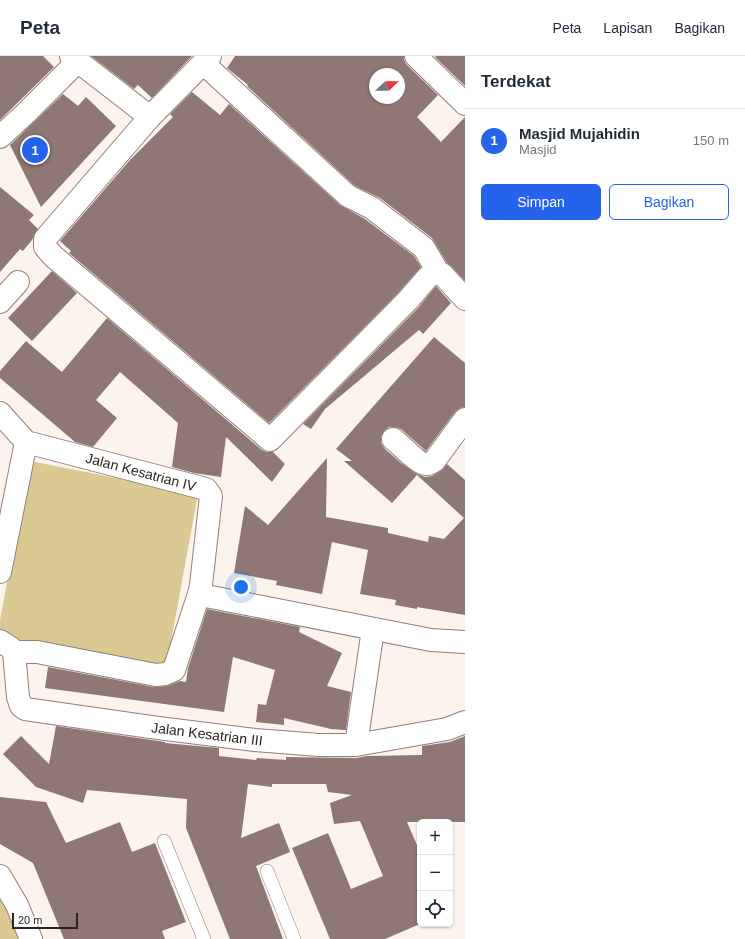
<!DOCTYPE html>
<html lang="id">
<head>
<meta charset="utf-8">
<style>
  :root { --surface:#fff; --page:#f2f2f3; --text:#1f2937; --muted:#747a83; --line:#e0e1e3; --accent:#2563eb }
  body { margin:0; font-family:Helvetica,sans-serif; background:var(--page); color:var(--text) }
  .controls { position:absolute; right:12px; bottom:12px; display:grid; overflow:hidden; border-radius:6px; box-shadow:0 1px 3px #0004 }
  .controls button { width:36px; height:36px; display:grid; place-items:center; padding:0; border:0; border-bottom:1px solid var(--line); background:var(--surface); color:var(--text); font:20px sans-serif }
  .compass { position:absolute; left:369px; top:12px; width:36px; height:36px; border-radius:50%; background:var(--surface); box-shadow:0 1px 3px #0004; rotate:68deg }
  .scale { position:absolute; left:12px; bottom:10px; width:66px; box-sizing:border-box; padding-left:4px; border:2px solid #2b231f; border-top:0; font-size:11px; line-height:14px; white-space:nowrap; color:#2b231f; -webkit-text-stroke:3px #fff; paint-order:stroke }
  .you { position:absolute; left:241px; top:531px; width:14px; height:14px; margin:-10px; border:3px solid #fff; border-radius:50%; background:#1a73e8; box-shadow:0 0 0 6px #1a73e833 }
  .badge { display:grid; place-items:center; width:26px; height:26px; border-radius:50%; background:var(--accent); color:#fff; font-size:13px; font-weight:700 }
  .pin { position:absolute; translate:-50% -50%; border:2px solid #fff; box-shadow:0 1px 4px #0006 }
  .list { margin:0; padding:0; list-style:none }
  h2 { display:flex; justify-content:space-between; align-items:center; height:52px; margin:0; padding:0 16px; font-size:17px }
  h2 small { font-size:13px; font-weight:400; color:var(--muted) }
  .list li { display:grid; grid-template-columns:26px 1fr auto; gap:12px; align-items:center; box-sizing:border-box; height:64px; padding:0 16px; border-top:1px solid var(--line) }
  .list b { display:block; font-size:15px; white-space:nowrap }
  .list p { margin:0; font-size:13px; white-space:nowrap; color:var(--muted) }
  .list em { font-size:13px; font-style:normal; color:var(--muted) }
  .actions { display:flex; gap:8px; padding:12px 16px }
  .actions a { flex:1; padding:9px 0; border:1px solid var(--accent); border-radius:6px; text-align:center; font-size:14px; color:var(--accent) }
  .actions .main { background:var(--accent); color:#fff }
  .icon { flex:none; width:22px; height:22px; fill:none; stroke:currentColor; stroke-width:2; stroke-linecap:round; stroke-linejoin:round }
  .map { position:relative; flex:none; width:465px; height:883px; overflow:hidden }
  header { display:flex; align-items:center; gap:24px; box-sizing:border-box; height:56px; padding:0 20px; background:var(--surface); border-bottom:1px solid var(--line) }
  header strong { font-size:19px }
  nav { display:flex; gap:22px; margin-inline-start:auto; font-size:14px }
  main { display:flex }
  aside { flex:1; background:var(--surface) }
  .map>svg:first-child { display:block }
  .green { fill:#dac992 }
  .building { fill:#8e7775; fill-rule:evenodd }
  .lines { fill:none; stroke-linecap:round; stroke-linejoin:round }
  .service-casing { stroke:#937e74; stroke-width:14 }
  .minor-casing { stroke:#937e74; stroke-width:24 }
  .service { stroke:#fff; stroke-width:13 }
  .minor { stroke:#fff; stroke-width:22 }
  .labels { text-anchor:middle; stroke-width:4; stroke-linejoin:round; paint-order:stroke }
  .street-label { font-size:14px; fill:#2b231f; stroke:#fff }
</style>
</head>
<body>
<header>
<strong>Peta</strong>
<nav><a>Peta</a><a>Lapisan</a><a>Bagikan</a></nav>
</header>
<main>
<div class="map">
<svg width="465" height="883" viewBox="0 0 465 883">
  <rect width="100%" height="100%" fill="#fcf3ee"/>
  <path class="green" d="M30,405l168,33 -32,175 -166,-31v-18z
    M0,834l25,49h-25z"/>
  <path class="building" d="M0,0h43l11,11 -54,53z
    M91,0h101l-40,42 -14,-13 -4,4z
    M235,0h169v4l3,5 31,30 -21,22 24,25 24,-25v164l-14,-15 -4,-3 -15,-25 -52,-40 -25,-12 -108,-100 1,-1 -21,-17zM375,18h24v24h-24z
    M436,0h29v30l-30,-29z
    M192,36l28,23 9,-11 111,101 25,14 49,37 7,11 -22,25 -130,131 -200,-170 2,-2 -11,-10 70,-81 43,-43 -3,-3z
    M63,38l15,12 8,-9 30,29 -75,81 -31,-62z
    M0,131l34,28 -5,5 9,9 -6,11 -9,11 -3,-2 -20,23z
    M52,215l25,22 -45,48 -24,-23z
    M436,230l15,17 -28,31 -4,-4 -94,79 -14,20 -8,-5 114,-115z
    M107,262l155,132 5,2h6l12,12 -13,18 -46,-45 -5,40 -27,-4 -22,-6 6,-44 -58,-51 -24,28 21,18 -24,29 -18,-5 -75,-64v-7l26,-30 36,31z
    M434,281l31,26v44l-5,1 -5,4 -29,39 -25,-22 -6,-2h-6l-5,4 -3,6v6l4,6 16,14 16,11 8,3 7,-1 10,-6 5,-6 18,16v135l-48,-8v2l-22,-4 1,-5 -36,-6 8,-44 -36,-8 -10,52 -46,-9 1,-4 -43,-8 11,-67 23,19 59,-67 -1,59 62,11v5l40,9 1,-6 15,3 20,-21 -47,-43 -25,28 -48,-42h8l-16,-12z
    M207,553l93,18 -1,5 43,21 -15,33 24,6 -5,38 -15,-1 -47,-11v7l-28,-3 2,-18 8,1 9,-35 -42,-13 -9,55 -179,-24 3,-21 106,20 13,-1 13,-5 6,1 2,-14z
    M56,670l109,16v1l54,5v8l37,4 1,-2 29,2v-3l70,1 11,-2 55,-1v-9l28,-4 15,-6v86h-58l13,30v72l-35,15h-55l-38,-91 36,-15 23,56 32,-13 -23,-55 -26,3 -4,-21 22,-8 -24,-3 -2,-8h-54v3l-24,-3 -7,54 38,-15 11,29 -34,14 27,73h-53l-44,-111 1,-29 -100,-9 -4,13 -47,-16 -33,-33 18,-18 28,28z
    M0,741l46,5 20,41 54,-21 12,30 23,-9 31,79 -24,9 3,8h-101l-31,-76 -33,-19z"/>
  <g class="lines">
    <defs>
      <path id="service" d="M164,785l40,98
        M267,815l27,68"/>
      <path id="minor" d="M71,0l79,61
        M210,0l-60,61 -105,122v8l8,9 217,184 138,-140 20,-23 6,-5 8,2 23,25
        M416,0l49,48
        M204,8l144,132 24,12 52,40 14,24
        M0,81l25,-23 53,-53
        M0,246l18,-20
        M0,357l26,29 180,47 5,7 -10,89 -2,9 12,3 220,43 34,2
        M393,383c7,5 25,25 33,25 3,1 6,-2 9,-4l30,-41
        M0,516l26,-130
        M0,585l11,7 3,4 4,45 3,9 4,3 133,19 97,12 64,5h37l91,-16 18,-7
        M14,596h23l119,23 9,-1 9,-4 25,-76
        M356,689l17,-116
        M0,820l17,29 14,34"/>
    </defs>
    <use href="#service" class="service-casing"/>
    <use href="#minor" class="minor-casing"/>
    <use href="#service" class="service"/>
    <use href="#minor" class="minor"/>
  </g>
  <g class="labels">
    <g class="street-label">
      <text transform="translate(141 416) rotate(15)" y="5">Jalan Kesatrian IV</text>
      <text transform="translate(207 678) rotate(7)" y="5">Jalan Kesatrian III</text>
    </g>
  </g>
</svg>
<div class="controls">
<button>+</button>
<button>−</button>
<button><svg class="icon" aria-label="locate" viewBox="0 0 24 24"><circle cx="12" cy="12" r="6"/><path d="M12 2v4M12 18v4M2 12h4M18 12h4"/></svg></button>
</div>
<svg class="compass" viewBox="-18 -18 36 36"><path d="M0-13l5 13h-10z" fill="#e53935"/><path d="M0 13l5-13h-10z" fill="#747a83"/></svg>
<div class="scale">20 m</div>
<div class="you"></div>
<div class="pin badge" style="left:35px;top:94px">1</div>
</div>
<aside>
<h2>Terdekat<small></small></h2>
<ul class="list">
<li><span class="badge">1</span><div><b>Masjid Mujahidin</b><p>Masjid</p></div><em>150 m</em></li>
</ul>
<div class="actions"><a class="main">Simpan</a><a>Bagikan</a></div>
</aside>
</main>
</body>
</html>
